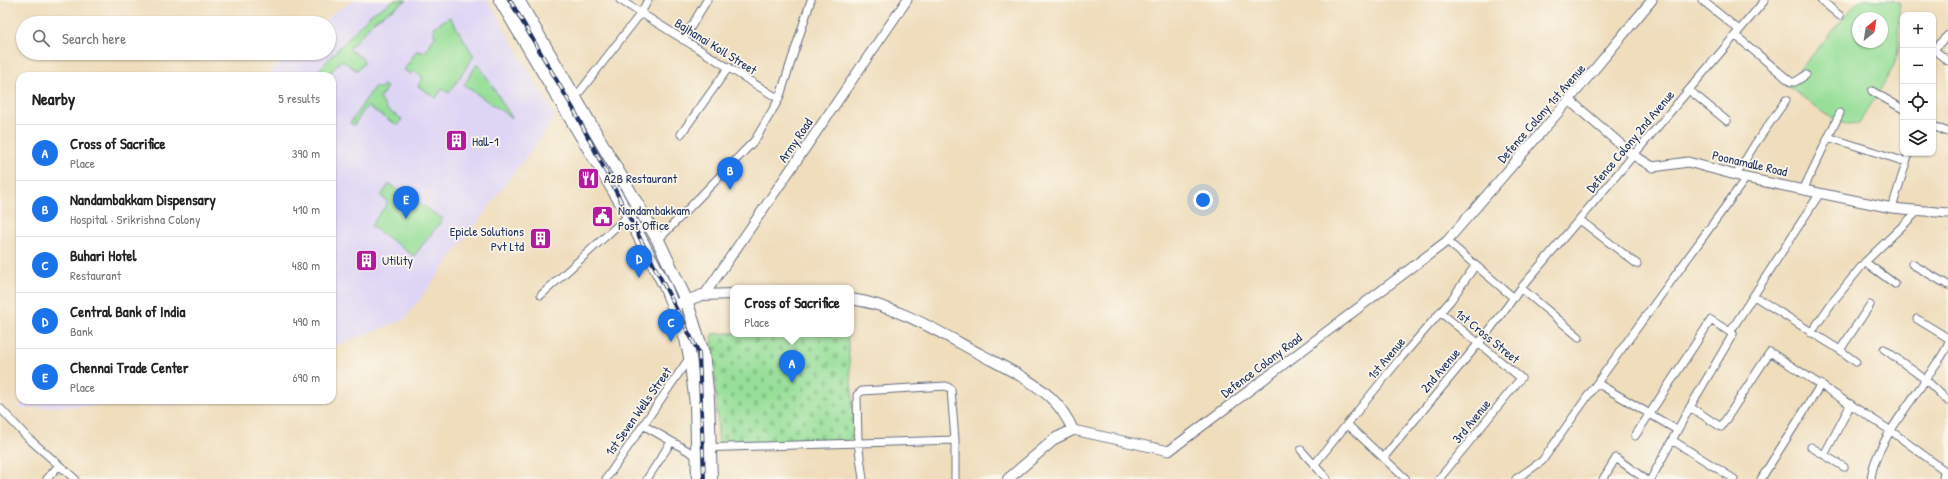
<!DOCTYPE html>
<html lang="en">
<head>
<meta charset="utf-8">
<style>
  :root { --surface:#fff; --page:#f6f6f6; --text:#222; --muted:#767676; --line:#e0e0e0; --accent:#1a73e8 }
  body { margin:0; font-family:"Patrick Hand",sans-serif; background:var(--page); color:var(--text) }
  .controls { position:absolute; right:12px; top:12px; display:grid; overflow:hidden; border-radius:8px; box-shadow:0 1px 3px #0004 }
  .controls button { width:36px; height:36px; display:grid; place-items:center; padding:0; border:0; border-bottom:1px solid var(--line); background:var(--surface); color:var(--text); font:20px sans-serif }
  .compass { position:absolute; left:1852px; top:12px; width:36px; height:36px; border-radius:50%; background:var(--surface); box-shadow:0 1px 3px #0004; rotate:30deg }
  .you { position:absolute; left:1203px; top:200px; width:14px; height:14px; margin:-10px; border:3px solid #fff; border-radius:50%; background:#1a73e8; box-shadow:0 0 0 6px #1a73e833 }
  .badge { display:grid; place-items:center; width:26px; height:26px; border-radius:50%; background:var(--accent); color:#fff; font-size:13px; font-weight:700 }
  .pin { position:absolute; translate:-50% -33px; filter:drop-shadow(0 1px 2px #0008) }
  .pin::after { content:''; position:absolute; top:21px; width:14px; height:12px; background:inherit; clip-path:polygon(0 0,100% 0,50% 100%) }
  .popup { position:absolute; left:730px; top:285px; width:124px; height:52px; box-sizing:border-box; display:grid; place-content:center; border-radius:8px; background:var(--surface); filter:drop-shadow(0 1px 3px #0005); font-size:13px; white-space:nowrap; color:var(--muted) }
  .popup b { font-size:15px; color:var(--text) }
  .popup::after { content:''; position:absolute; left:50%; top:100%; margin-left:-8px; border:8px solid transparent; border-top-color:var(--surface) }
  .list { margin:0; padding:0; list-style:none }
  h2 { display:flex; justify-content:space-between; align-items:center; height:52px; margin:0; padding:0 16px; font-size:17px }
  h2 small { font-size:13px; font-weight:400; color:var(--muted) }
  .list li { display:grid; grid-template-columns:26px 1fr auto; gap:12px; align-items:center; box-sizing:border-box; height:56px; padding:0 16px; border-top:1px solid var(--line) }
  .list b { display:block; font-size:15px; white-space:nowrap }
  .list p { margin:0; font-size:13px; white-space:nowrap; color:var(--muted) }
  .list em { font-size:13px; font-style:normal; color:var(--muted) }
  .icon { flex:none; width:22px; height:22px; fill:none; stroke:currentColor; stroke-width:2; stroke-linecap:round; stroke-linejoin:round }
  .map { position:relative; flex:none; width:1948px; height:479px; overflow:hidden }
  .search { position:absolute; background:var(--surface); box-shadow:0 1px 3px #0004; left:16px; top:16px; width:320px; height:44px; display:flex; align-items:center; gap:10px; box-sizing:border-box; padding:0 14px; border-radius:22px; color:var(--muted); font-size:15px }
  .panel { position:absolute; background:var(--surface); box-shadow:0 1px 3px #0004; left:16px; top:72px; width:320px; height:332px; border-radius:12px }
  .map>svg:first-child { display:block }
  .built { fill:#ded5f5 }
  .green { fill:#97df99; stroke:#59877c; fill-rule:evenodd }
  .cemetery { fill:url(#cemetery-stones); stroke:#59877c }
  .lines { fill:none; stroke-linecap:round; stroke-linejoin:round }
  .minor-casing { stroke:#656c7f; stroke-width:9 }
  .tertiary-casing { stroke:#656c7f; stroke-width:11 }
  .secondary-casing { stroke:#656c7f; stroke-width:12 }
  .primary-casing { stroke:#656c7f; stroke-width:14 }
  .minor { stroke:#fff; stroke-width:7 }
  .tertiary { stroke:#fff; stroke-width:9 }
  .secondary { stroke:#fff; stroke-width:10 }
  .primary { stroke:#fff; stroke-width:12 }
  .rail-casing { stroke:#1b2f5e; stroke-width:4 }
  .rail { stroke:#fbf7ec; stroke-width:2.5; stroke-dasharray:8; stroke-linecap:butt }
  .labels { text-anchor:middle; stroke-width:3.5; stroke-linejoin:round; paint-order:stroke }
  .street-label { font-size:13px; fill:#1b2f5e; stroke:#fbf7ec }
  .poi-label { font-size:13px; fill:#1b2f5e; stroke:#fbf7ec; text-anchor:start }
</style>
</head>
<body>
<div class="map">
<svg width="1948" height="479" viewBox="0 0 1948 479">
  <defs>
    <pattern id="cemetery-stones" width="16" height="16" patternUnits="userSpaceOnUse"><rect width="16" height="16" fill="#97df99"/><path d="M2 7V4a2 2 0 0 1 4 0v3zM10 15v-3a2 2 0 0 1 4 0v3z" fill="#82c086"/></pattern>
  </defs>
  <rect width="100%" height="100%" fill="#fbf7ec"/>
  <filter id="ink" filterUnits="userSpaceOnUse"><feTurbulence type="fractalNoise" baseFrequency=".025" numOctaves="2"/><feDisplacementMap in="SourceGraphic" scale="8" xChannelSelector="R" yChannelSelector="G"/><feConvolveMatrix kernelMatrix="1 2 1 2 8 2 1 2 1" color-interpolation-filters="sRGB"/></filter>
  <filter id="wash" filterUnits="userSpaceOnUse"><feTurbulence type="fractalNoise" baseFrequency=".012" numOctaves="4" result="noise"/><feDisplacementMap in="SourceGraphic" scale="16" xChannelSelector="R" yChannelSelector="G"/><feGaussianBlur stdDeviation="0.9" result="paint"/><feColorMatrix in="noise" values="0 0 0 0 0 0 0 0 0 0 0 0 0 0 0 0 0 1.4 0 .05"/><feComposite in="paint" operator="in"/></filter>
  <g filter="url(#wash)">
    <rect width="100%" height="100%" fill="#efddbc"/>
    <path class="built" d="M356,0h132l68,117 -152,203 -72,27v-271h-67l25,-23h39v-30h-6l13,-12z
      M24,400h162l-10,4 -124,3 -33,2z"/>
    <path class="green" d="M394,0h13l-32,20 -26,29 14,10 1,4 -5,6 -3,1 -15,-10 -13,16h-15l57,-61z
      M1859,0h34l7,4c-3,18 0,36 -3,53 -3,12 -31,56 -39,67l-11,1 -22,-11 -38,-29zM1858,18h24v24h-24z
      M450,17l24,39 -25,37 -7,-4 -6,9 -18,-12 5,-9 -9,-6 -3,3 -7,-4 13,-20 4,3 1,-2 3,1 10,-15 -2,-10z
      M478,63l34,55 -48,-33z
      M383,85l4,2 -7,11 7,12 15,9 -4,7 -31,-20 -13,19 -4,-2 25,-37 5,3z
      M389,184l54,35 -29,37 -43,-30 17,-24 -7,-6z"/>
    <path class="cemetery" d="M733,333l114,1 9,106 -137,7 -7,-113z"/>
  </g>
  <g filter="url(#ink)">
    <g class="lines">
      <defs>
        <path id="minor" d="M620,0l159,99
          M1702,0l37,30
          M1821,0l19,16
          M1735,35l56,47h4l11,-7
          M683,40l24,-40
          M1933,49l15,12
          M1933,50l15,-15
          M1689,90l38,31
          M1872,91l31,18
          M575,98l66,-85 7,-13
          M1933,126l15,6
          M681,134l48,-67
          M1828,137l78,25
          M1736,175l19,-31 31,-44
          M1804,188l36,-75
          M1892,208l17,-55
          M1580,220l57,44
          M658,240l97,-100 24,-41 32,-99
          M1447,241l67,57
          M1865,262l30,22
          M1912,264l36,21
          M1521,288l58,49
          M541,295l87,-79
          M1754,296l86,54 30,-45
          M1917,319l31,19
          M1730,332l90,-139
          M1811,333l20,-29 34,-42 53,-51
          M1884,349l42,31 22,21
          M1840,350l16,12
          M1597,383l80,47
          M1690,407l31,20 49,-75 121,79 57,42
          M0,408l28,30 47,41
          M1347,424l59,55
          M643,425l54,31
          M1635,436l76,-116 22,14 -43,73 -39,72
          M955,440v39
          M1672,440l62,39
          M1811,447l33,20
          M697,448l258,-8 -4,-51 -5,-3 -84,5 -5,4 1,47 5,37
          M1301,450l26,29
          M1824,455l27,-51
          M1384,457l104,-125 33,-44 244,-288
          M1314,465l84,-104 53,-61 24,-34
          M47,479l12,-14
          M606,479l84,-122
          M647,479l24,-37
          M1439,479l82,-101 -81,-66
          M1516,479l26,-18 55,-78 149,-205
          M1603,479l13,-21 29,21
          M1761,479l60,-95
          M1871,479c3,-35 44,-81 63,-112 5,-7 12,-15 14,-24
          M1943,479l1,-8"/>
        <path id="tertiary" d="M1569,100l64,55 20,12 35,-5 58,16 146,30 56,5
          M705,294l202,-294
          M1073,430l96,21 278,-210 122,-141 83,-100"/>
        <path id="secondary" d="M851,299c47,7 88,33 129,55 24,13 50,25 70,43 11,10 17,20 23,33l-17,8 -48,41
          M673,306l29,-11 31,-1"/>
        <path id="primary" d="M500,0l126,211 39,75 21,53 4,18 6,47 2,75
          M518,0l140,240 28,60 17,53 5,46 3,80"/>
      </defs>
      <use href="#minor" class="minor-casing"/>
      <use href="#tertiary" class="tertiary-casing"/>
      <use href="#secondary" class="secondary-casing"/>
      <use href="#primary" class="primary-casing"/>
      <use href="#minor" class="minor"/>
      <use href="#tertiary" class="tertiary"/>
      <use href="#secondary" class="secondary"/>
      <use href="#primary" class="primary"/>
      <defs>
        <path id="rail" d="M510,0l64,110 125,243 5,126"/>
      </defs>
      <use href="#rail" class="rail-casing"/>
      <use href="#rail" class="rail"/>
    </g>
  </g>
  <defs>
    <symbol id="building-square" viewBox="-11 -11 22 22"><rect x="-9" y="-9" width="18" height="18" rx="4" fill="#b5179e" stroke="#fbf7ec"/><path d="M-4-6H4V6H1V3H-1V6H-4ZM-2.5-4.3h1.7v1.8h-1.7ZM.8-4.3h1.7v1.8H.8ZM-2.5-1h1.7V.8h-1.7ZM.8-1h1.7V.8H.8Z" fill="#fff"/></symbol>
    <symbol id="restaurant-square" viewBox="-11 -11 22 22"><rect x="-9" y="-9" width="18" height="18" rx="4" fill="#b5179e" stroke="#fbf7ec"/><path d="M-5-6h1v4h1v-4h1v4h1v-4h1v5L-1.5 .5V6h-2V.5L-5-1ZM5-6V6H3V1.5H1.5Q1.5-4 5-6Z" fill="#fff"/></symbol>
    <symbol id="civic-square" viewBox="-11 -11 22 22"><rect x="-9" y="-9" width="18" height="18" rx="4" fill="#b5179e" stroke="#fbf7ec"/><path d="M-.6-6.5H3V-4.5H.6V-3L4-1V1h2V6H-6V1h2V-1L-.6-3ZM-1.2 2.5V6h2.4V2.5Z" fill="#fff"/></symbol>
  </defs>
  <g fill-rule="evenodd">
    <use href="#building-square" x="444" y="128" width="25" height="25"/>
    <use href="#restaurant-square" x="576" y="166" width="25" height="25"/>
    <use href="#civic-square" x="590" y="204" width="25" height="25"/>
    <use href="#building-square" x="528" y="226" width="25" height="25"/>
    <use href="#building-square" x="354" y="248" width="25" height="25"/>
  </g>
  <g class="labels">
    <g class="street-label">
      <text transform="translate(716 46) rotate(32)" y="5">Bajhanai Koil Street</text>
      <text transform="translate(1541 113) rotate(-49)" y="5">Defence Colony 1st Avenue</text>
      <text transform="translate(795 140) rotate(-56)" y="5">Army Road</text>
      <text transform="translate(1630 141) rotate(-50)" y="5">Defence Colony 2nd Avenue</text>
      <text transform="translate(1750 163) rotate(13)" y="5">Poonamalle Road</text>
      <text transform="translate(1488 336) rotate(39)" y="5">1st Cross Street</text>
      <text transform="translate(1386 358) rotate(-50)" y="5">1st Avenue</text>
      <text transform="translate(1261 365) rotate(-37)" y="5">Defence Colony Road</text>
      <text transform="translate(1440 370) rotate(-50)" y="5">2nd Avenue</text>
      <text transform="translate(638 411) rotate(-55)" y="5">1st Seven Wells Street</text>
      <text transform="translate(1471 421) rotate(-51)" y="5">3rd Avenue</text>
    </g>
    <g class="poi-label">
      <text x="472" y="146">Hall-1</text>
      <text x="604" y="183">A2B Restaurant</text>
      <text x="618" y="215">Nandambakkam<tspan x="618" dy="15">Post Office</tspan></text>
      <text x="524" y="236" text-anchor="end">Epicle Solutions<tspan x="524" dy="15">Pvt Ltd</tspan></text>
      <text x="382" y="265">Utility</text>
    </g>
  </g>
</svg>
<div class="controls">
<button>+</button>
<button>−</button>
<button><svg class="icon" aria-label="locate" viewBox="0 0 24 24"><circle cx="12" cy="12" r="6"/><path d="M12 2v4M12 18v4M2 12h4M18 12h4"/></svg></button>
<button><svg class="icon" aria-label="layers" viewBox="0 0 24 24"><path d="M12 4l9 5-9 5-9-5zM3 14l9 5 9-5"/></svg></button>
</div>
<svg class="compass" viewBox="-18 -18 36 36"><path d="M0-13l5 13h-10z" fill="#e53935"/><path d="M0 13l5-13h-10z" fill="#767676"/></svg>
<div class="you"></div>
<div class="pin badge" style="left:792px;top:383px">A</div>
<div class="popup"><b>Cross of Sacrifice</b>Place</div>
<div class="pin badge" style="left:730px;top:190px">B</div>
<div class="pin badge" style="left:671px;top:342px">C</div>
<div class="pin badge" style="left:639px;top:278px">D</div>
<div class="pin badge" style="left:406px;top:219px">E</div>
<div class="search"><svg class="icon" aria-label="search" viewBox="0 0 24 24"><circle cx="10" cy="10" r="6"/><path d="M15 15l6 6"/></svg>Search here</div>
<section class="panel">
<h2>Nearby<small>5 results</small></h2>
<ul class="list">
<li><span class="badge">A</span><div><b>Cross of Sacrifice</b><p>Place</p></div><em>390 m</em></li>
<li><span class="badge">B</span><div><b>Nandambakkam Dispensary</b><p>Hospital · Srikrishna Colony</p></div><em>410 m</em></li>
<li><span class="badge">C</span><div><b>Buhari Hotel</b><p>Restaurant</p></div><em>480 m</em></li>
<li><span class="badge">D</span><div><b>Central Bank of India</b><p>Bank</p></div><em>490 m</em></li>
<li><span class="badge">E</span><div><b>Chennai Trade Center</b><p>Place</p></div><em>690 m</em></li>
</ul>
</section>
</div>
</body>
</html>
